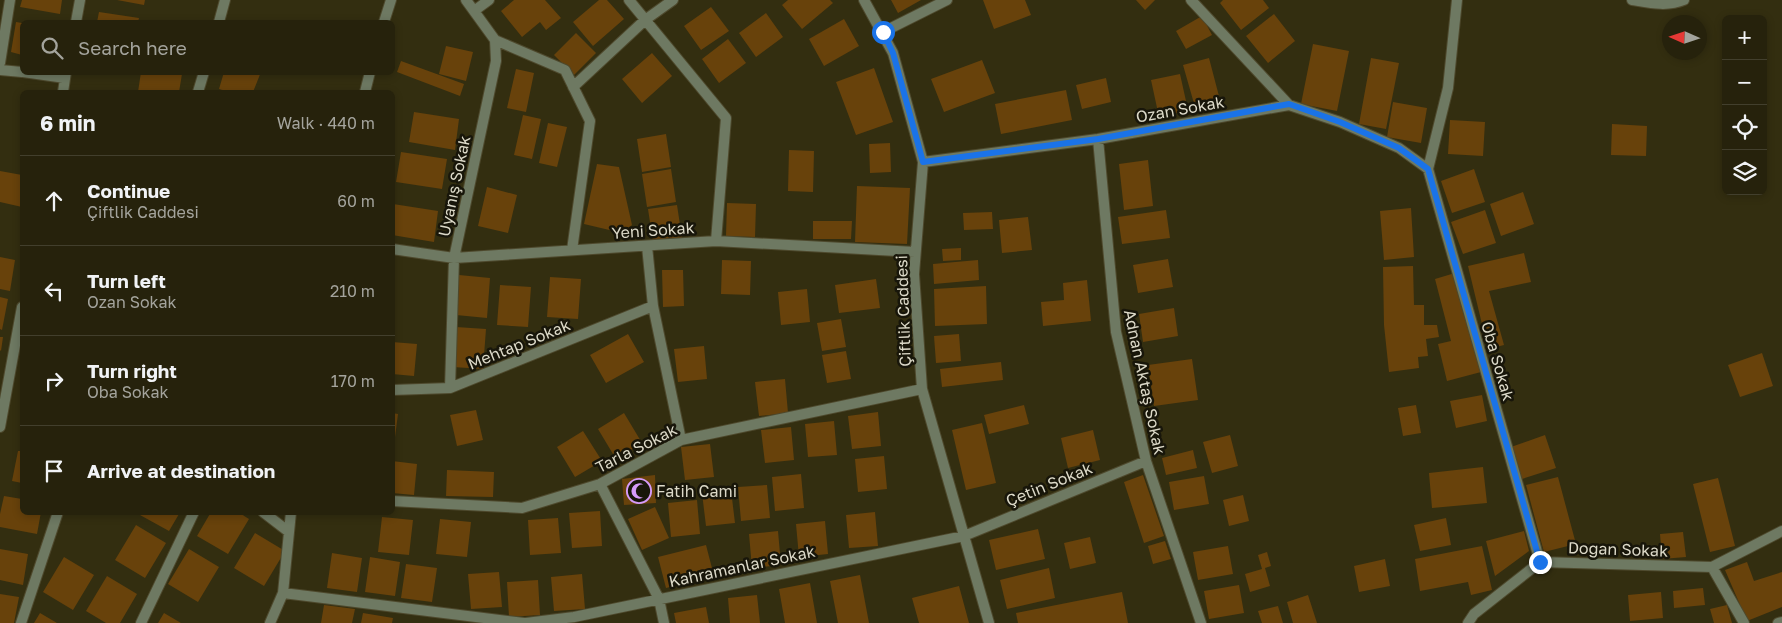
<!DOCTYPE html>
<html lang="en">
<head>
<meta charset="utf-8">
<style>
  :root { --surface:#26220c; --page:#2e2a15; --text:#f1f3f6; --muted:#a4a49d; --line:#423f2d }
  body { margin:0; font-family:"Golos Text",sans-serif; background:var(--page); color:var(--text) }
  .controls { position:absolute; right:15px; top:15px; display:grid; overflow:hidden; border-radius:8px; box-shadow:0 2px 8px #0003 }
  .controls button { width:45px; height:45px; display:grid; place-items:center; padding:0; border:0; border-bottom:1px solid var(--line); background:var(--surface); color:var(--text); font:25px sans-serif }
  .compass { position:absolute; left:1662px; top:15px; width:45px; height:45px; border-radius:50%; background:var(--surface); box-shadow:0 2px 8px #0003; rotate:273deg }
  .stop { position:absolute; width:15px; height:15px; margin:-11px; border:4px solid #1a73e8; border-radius:50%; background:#fff }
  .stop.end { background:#1a73e8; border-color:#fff; box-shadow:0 1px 5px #0008 }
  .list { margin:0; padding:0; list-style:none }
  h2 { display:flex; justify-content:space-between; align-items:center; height:65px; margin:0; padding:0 20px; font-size:21px }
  h2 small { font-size:16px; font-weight:400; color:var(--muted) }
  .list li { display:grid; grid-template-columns:32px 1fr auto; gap:15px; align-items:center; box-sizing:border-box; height:90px; padding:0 20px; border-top:1px solid var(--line) }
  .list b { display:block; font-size:19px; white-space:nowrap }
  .list p { margin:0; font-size:16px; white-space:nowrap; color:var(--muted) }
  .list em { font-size:16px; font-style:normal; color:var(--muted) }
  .icon { flex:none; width:28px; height:28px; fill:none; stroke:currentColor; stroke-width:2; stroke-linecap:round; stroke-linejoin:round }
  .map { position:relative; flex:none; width:1782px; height:623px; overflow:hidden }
  .search { position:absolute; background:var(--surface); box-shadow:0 2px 8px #0003; left:20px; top:20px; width:375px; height:55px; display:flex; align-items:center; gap:12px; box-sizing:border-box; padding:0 18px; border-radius:8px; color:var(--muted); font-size:19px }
  .panel { position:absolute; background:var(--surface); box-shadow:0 2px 8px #0003; left:20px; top:90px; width:375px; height:425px; border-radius:8px }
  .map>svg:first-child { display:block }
  .building { fill:#68420b }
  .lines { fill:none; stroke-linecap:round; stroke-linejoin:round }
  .minor-casing { stroke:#4e492d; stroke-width:12 }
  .minor { stroke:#6e7962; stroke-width:10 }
  .route { stroke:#1a73e8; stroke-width:6 }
  .labels { text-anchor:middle; stroke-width:5; stroke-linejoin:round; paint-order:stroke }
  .street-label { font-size:16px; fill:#dcd9c8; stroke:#18160a }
  .poi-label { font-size:16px; fill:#dcd9c8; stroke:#18160a; text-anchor:start }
</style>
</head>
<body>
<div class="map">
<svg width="1782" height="623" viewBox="0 0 1782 623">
  <rect width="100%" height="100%" fill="#332e10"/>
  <path class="building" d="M22,0h40l-2,14 -40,-7z
    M117,0h28l-1,5z
    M514,0h31l16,18 -15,12 -6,-8 -18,15 -21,-26z
    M599,0h8l17,19 -31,27 -20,-24z
    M788,0h42l3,3 -31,26 -20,-24z
    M891,0h30l-23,13z
    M983,0h42l6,15 -37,14z
    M1136,0h19l-10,10z
    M1223,0h40l6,8 -28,22 -21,-27z
    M711,7l18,24 -28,19 -17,-24z
    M99,12l40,6 -1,4h-41z
    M766,13l17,24 -27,20 -17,-24z
    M1274,14l21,27 -27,22 -22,-27z
    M1202,16l10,19 -26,14 -10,-18z
    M844,19l15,27 -35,20 -15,-27z
    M16,22l6,1v32l-11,-3z
    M576,33l20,20 -22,22 -20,-20z
    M728,39l18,24 -27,20 -17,-24z
    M1313,44l36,7 -12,60 -36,-7z
    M446,46l27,6 -7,29 -27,-7z
    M652,53l20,23 -30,27 -20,-24z
    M1209,58l11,42 -25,7 -12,-42z
    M1371,58l28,5 -13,66 -27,-5z
    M982,60l13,33 -51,19 -13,-33z
    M401,61l63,23 -4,12 -63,-24z
    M874,68l19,54 -37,13 -20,-53z
    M516,69l18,4 -8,39 -19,-4z
    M141,72h29l12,2 -3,18h-41z
    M224,72h37l-8,20h-24l-10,-3z
    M1180,74l8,36 -29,7 -8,-37z
    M1106,78l5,24 -29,7 -6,-24z
    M1066,90l6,30 -71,14 -6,-30z
    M1393,102l34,6 -6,35 -34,-6z
    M414,112l45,7 -4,31 -46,-8z
    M523,115l18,4 -9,40 -18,-4z
    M1450,120l35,2 -2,34 -35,-2z
    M548,123l19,4 -10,40 -18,-4z
    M1612,124l35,2 -1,30 -35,-1z
    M666,134l5,33 -29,5 -5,-33z
    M890,143l1,29 -21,1 -1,-29z
    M789,150l25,1 -1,41 -25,-1z
    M401,152l46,7 -5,30 -46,-7z
    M1148,160l5,46 -29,4 -5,-46z
    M597,164l22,3 13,58 -10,8 -38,-9z
    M671,169l5,33 -29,5 -5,-33z
    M1474,169l11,33 -33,11 -11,-32z
    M0,171l22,4v32l-22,-5z
    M857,186l53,2 -3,56 -52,-2z
    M487,187l30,8 -9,38 -30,-7z
    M1523,192l11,32 -33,12 -11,-32z
    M727,203l29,1 -1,33 -29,-1z
    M393,204l45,7 -4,31 -42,-7z
    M677,205l5,33 -29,4 -5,-33z
    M1411,208l3,49 -30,3 -4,-49z
    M1166,210l4,28 -48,6 -4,-27z
    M1485,210l11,33 -33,11 -12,-32z
    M992,212l1,17 -29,1 -1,-17z
    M1028,217l4,33 -30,3 -3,-33z
    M813,221h39l-1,18h-38z
    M961,248v12l-18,1 -1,-12z
    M1524,253l7,29 -42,9 15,54 -16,4 -20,-83z
    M0,257l15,3 -5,31 -10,-2z
    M1168,259l5,28 -35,6 -5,-28z
    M722,260l29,1 -1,34 -29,-1z
    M978,260l1,20 -45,4 -1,-20z
    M1413,266l1,39h10v20h13l2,12 -13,2 2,17 -10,1 1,11 -30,4 -5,-47 -1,-58z
    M662,270h21l1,36 -21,1z
    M1455,273l26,99 -34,9 -9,-37 13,-3 -16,-62z
    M459,275l31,3 -3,40 -31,-3z
    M550,277l31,2 -3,40 -31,-2z
    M876,279l4,29 -41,5 -4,-28z
    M1087,280l4,41 -48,5 -2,-24 23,-2 -1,-17z
    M500,285l31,2 -3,40 -31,-2z
    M986,286l1,38 -52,2 -1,-37z
    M807,289l3,33 -29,3 -3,-33z
    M0,297l8,2 -6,31 -2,-1z
    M1174,308l4,28 -35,6 -4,-28z
    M841,319l5,28 -24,4 -5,-28z
    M456,327l30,2 -3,40 -30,-2z
    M628,334l16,28 -38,21 -16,-28z
    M959,334l2,27 -25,2 -2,-27z
    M0,337h3l-2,14 -1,-1z
    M392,342l25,2 -3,32 -22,-2z
    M704,346l3,33 -29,3 -4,-33z
    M846,351l5,28 -24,4 -5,-28z
    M1762,353l11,33 -33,11 -12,-32z
    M1192,359l6,41 -44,6 -6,-41z
    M1001,362l2,18 -61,7 -2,-18z
    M785,379l3,34 -29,3 -4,-34z
    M1482,395l5,26 -31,7 -6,-27z
    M1024,405l5,19 -40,10 -5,-19z
    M1416,405l5,28 -18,3 -5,-28z
    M476,410l7,30 -26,6 -7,-31z
    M878,412l3,34 -29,3 -4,-33z
    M392,413l6,1 -4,31h-2z
    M624,413l18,30 -26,16 -18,-30z
    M834,421l3,34 -29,2 -3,-33z
    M982,423l14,60 -30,7 -14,-60z
    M791,427l3,33 -29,3 -4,-33z
    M1093,430l7,30 -32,8 -7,-30z
    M583,431l19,30 -27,16 -18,-30z
    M1230,435l8,31 -26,7 -9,-31z
    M1545,435l11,33 -34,11 -11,-32z
    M710,444l4,33 -29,3 -4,-33z
    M1193,450l4,18 -31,7 -4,-17z
    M18,451h4v32l-10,-2z
    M884,456l3,33 -29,3 -3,-33z
    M392,461l25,3 -3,31 -22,-2z
    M1483,467l4,36 -55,5 -3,-35z
    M447,470l47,2 -1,25 -47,-1z
    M801,474l3,34 -29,3 -3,-34z
    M655,475l1,28 -32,2 -2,-26z
    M1143,475l21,61 -20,7 -20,-61z
    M1204,476l5,28 -35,6 -5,-28z
    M1558,477l18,67 -32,8 -18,-67z
    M1718,478l17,68 -25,6 -17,-68z
    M767,485l3,33 -29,3 -3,-34z
    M731,490l4,33 -29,3 -4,-33z
    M1243,495l6,26 -20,5 -6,-26z
    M4,496l18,3v13h19l-4,22 -37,-7v-13z
    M697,500l3,34 -29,3 -3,-34z
    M655,507l14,31 -27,12 -14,-31z
    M600,511l2,35 -30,2 -3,-35z
    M142,512h35l2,2 -10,17 -29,-16z
    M211,512h27l11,7 -21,35 -31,-18z
    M875,512l3,34 -29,2 -3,-33z
    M382,517l31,3 -4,35 -31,-3z
    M558,518l3,35 -31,2 -2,-35z
    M1446,518l5,27 -31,6 -6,-26z
    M440,519l31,3 -4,35 -31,-3z
    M825,521l3,33 -29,3 -3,-33z
    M136,525l30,18 -21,35 -30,-18z
    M1038,529l7,30 -49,11 -7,-30z
    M778,531l3,34 -29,3 -3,-34z
    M1524,531l5,20 -34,25 -9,-35z
    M1683,532l3,25 -24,2 -2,-25z
    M255,533l30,18 -21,35 -30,-18z
    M1090,537l6,26 -26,6 -6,-26z
    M1165,541l6,18 -18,5 -5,-18z
    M706,545l8,31 -48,12 -8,-31z
    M1228,546l5,28 -35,6 -5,-28z
    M1482,546l10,44 -21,5 -3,-13 -48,9 -5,-32z
    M0,549l28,5 -5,31 -23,-5z
    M189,549l30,18 -21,35 -30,-18z
    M1267,552l4,14 -6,2 5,18 -20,6 -5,-18 17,-5 -4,-14z
    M332,553l30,5 -5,34 -30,-4z
    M64,557l30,18 -21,35 -30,-18z
    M370,557l30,5 -5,34 -30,-4z
    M1385,559l5,27 -31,6 -5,-26z
    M1747,562l7,19 28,-9v35l-35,14 -22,-51z
    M406,564l31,4 -5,34 -31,-4z
    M1049,568l6,30 -48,11 -7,-29z
    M499,572l3,35 -31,2 -3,-35z
    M582,574l3,35 -31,2 -3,-34z
    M860,575l9,48h-31l-8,-42z
    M107,576l30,18 -17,29h-14l-20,-12z
    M538,580l2,35 -31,2 -2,-35z
    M810,583l7,40h-32l-6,-34z
    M1239,585l5,28 -35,6 -5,-28z
    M959,586l10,37h-50l-7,-25z
    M1703,588l2,17 -31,3 -1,-17z
    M1122,592l6,31h-110l-2,-10z
    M1661,592l2,26 -33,3 -2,-26z
    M0,594l19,3 -5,26h-14z
    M757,595l3,28h-30l-2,-25z
    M1308,595l9,28h-24l-6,-21z
    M324,605l31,4 -3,14h-31z
    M1727,605l5,18h-18l-4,-14z
    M1278,606l5,17h-21l-4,-12z
    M706,607l3,16h-33l-2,-10z
    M40,613l17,10h-23z
    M164,613l17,10h-23z
    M363,613l30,5 -1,5h-31z"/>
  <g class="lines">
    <defs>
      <path id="minor" d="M629,0l97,118 -10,123
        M864,0l29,53 30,109 -9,112 8,115 67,234
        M1191,0l98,105
        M1457,0l-9,88 -20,81 112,393
        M1632,0c18,3 35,7 52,0
        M474,11l15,-11
        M76,22l4,-22
        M219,22l6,-22
        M384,22l7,-22
        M883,32l64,-32
        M495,40l70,30 25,51 -18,129
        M0,63l10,-63
        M0,70l22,2
        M23,72l42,6
        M573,87l72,-67 28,-20
        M63,92l3,-20
        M198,92l6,-20
        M365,92l5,-20
        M1098,139l18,193 30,129 55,162
        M923,162l175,-23 191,-34 51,17 59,26 29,21
        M647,246l6,60 28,134
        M392,249l62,9 262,-17 199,11
        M450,388l4,-130 42,-197 -1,-21 -29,-40
        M392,390l58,-2 203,-82
        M0,427l22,-120
        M600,484l59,115 5,24
        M392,501l130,7 78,-24 81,-44 241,-51
        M263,512l26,20
        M1712,567l32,56
        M283,593l241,30
        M21,623l37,-111
        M141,623l53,-111
        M270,623l13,-30 8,-81
        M526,623l48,-6 390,-81 182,-75
        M1468,623l6,-9 66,-52 172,5 70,-36
        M1778,623l4,-1"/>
    </defs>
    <use href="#minor" class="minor-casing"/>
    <use href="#minor" class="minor"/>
  </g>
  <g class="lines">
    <path class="route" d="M883,32l10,21 30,109 175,-23 191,-35 51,18 59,26 29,21 112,393"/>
  </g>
  <defs>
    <symbol id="mosque-ring" viewBox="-11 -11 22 22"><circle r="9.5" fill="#18160a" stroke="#d59bfa" stroke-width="1.5"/><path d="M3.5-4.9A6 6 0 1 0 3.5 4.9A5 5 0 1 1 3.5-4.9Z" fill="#d59bfa"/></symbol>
  </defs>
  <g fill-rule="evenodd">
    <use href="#mosque-ring" x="625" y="477" width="28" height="28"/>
  </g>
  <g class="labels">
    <g class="street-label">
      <text transform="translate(1180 109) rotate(-10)" y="6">Ozan Sokak</text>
      <text transform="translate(454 186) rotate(-78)" y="6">Uyanış Sokak</text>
      <text transform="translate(653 230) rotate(-4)" y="6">Yeni Sokak</text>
      <text transform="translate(903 311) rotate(-92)" y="6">Çiftlik Caddesi</text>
      <text transform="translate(519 344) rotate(-22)" y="6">Mehtap Sokak</text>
      <text transform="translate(1498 361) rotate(74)" y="6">Oba Sokak</text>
      <text transform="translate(1145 382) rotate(78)" y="6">Adnan Aktaş Sokak</text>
      <text transform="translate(636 448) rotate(-27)" y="6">Tarla Sokak</text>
      <text transform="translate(1049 484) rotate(-22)" y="6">Çetin Sokak</text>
      <text transform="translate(1618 549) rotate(2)" y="6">Doğan Sokak</text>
      <text transform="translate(742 566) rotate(-12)" y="6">Kahramanlar Sokak</text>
    </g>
    <g class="poi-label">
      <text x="656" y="497">Fatih Cami</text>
    </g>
  </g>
</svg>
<div class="controls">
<button>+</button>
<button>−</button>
<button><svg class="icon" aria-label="locate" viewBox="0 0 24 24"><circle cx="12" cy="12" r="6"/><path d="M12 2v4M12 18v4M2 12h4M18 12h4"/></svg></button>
<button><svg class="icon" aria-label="layers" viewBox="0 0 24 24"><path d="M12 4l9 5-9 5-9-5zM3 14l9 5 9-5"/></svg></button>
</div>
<svg class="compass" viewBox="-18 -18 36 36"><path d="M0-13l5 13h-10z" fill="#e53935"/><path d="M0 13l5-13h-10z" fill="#a4a49d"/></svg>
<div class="stop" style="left:883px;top:32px"></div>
<div class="stop end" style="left:1540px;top:562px"></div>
<div class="search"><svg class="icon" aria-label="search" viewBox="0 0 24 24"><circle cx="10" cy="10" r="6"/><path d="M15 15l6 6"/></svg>Search here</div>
<section class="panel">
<h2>6 min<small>Walk · 440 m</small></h2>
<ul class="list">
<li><svg class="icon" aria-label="ahead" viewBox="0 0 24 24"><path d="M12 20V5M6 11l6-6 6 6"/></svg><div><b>Continue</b><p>Çiftlik Caddesi</p></div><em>60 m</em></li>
<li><svg class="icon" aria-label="left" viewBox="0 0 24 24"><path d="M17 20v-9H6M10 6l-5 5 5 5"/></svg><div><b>Turn left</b><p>Ozan Sokak</p></div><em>210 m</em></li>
<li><svg class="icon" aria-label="right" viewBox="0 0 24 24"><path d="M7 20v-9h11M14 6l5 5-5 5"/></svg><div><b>Turn right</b><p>Oba Sokak</p></div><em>170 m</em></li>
<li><svg class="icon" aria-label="arrive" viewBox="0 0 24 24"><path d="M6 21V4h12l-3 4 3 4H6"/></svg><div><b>Arrive at destination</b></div></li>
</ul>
</section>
</div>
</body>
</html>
